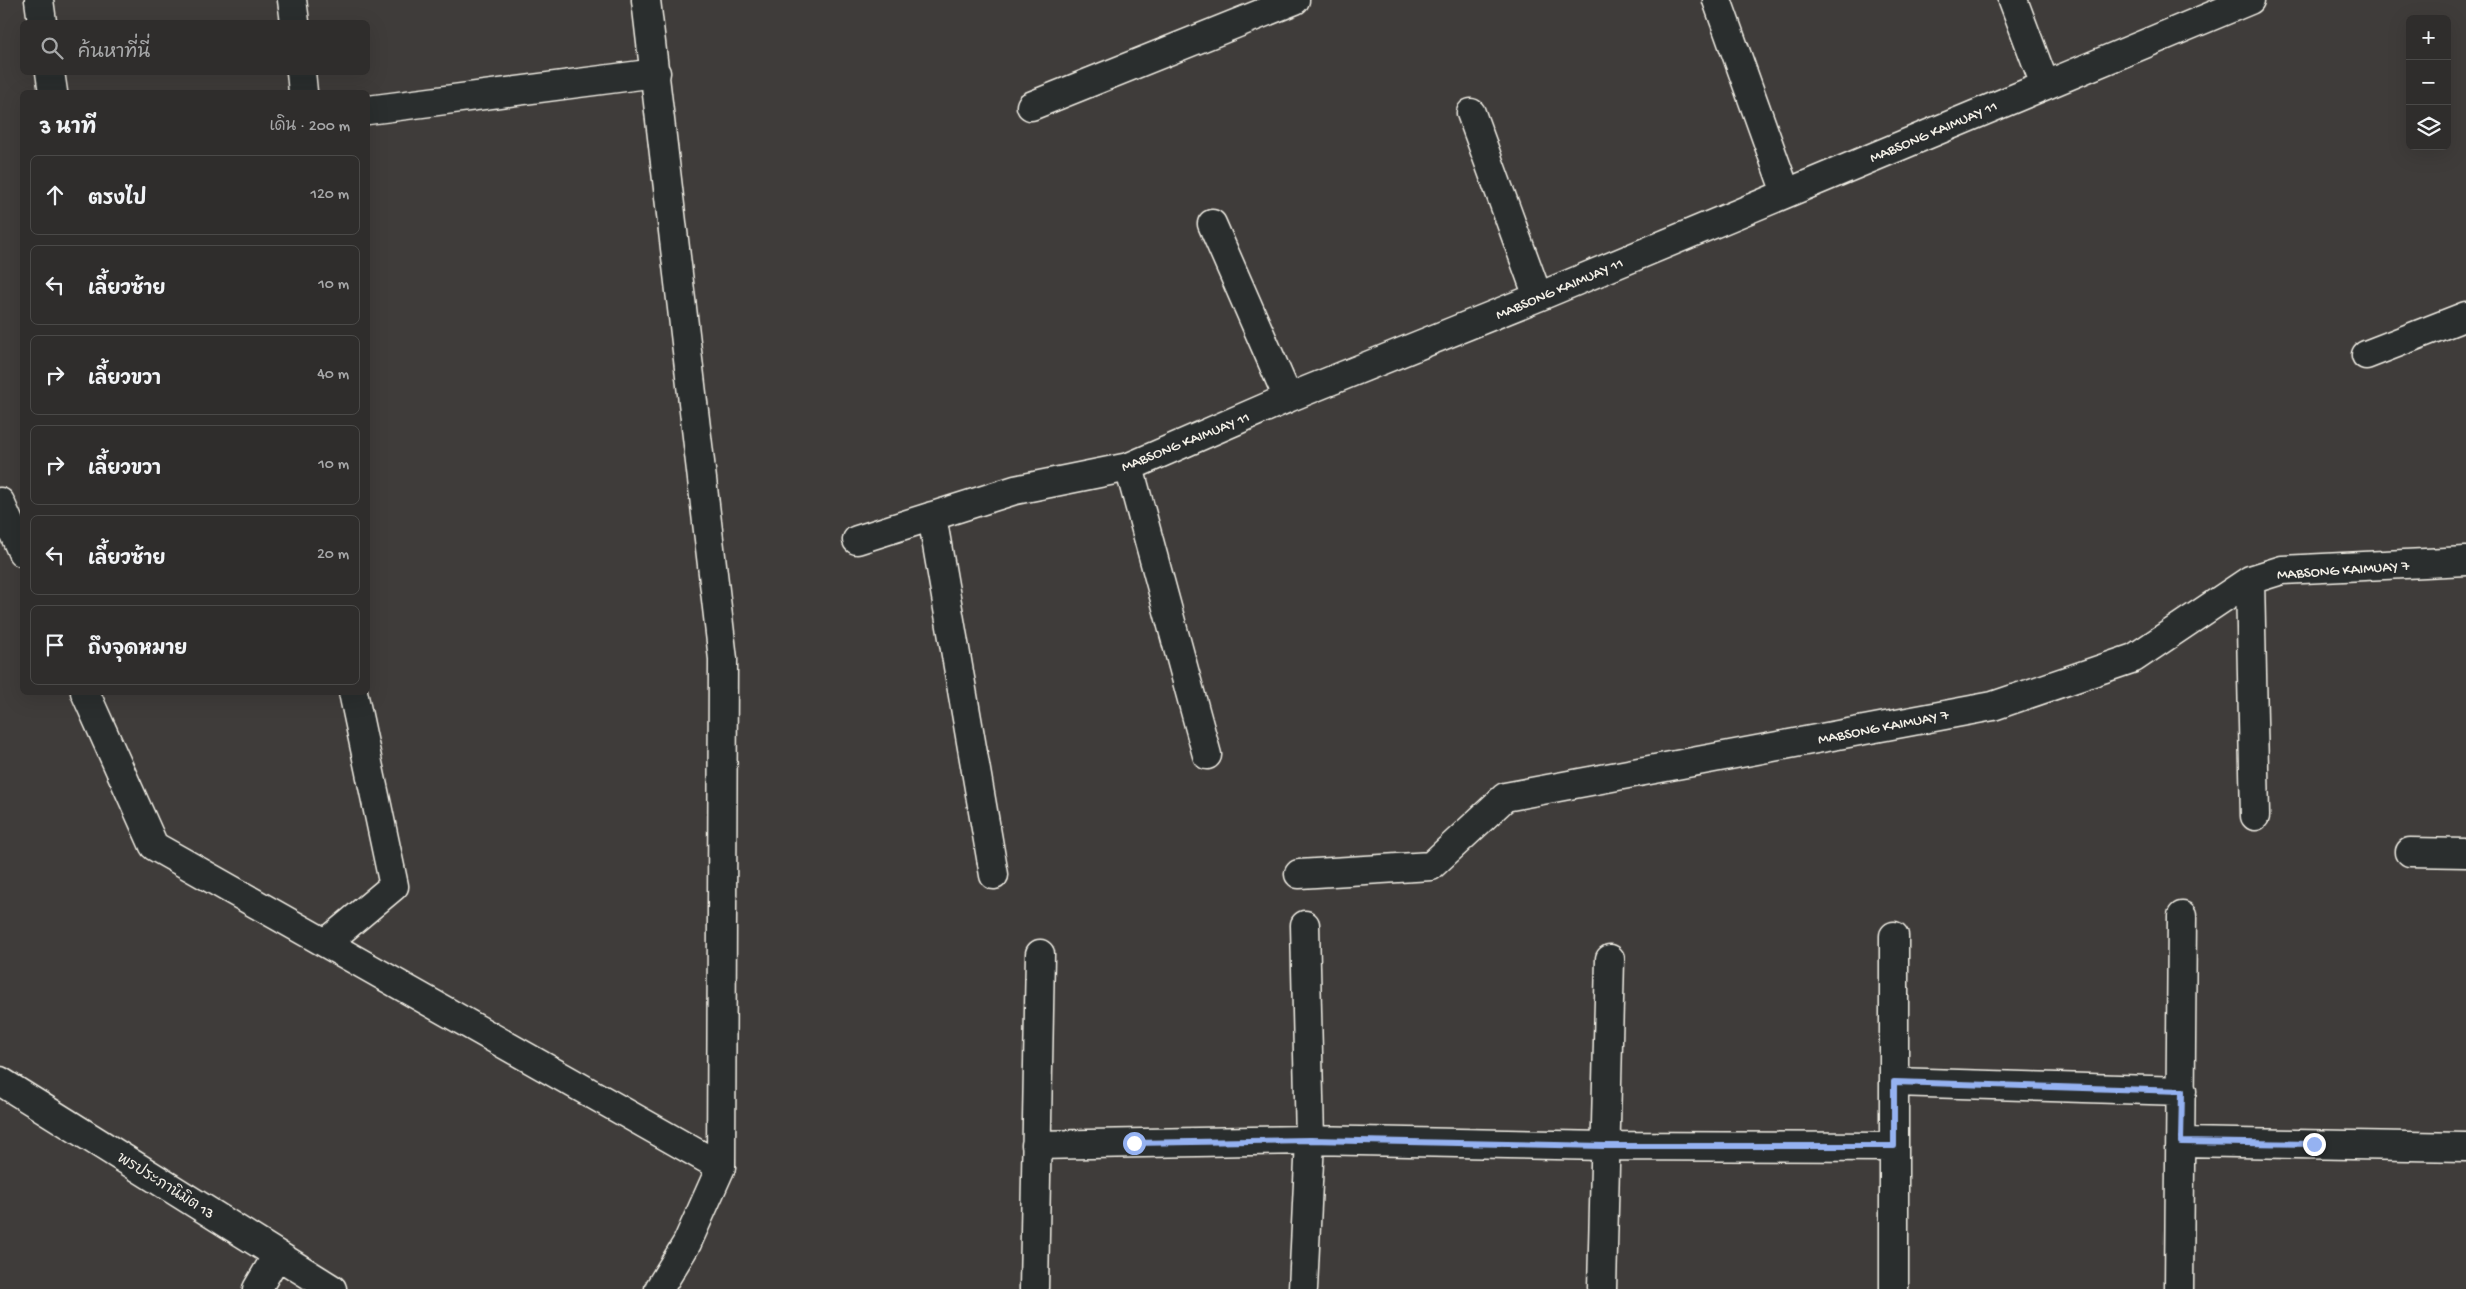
<!DOCTYPE html>
<html lang="th">
<head>
<meta charset="utf-8">
<style>
  :root { --surface:#2f2d2c; --page:#3b3938; --text:#f1f3f6; --muted:#a7a8a9; --line:#4a4948 }
  body { margin:0; font-family:"Gochi Hand","Playpen Sans Thai",sans-serif; background:var(--page); color:var(--text) }
  .controls { position:absolute; right:15px; top:15px; display:grid; overflow:hidden; border-radius:8px; box-shadow:0 5px 20px #0002 }
  .controls button { width:45px; height:45px; display:grid; place-items:center; padding:0; border:0; border-bottom:1px solid var(--line); background:var(--surface); color:var(--text); font:25px sans-serif }
  .stop { position:absolute; width:15px; height:15px; margin:-11px; border:4px solid #95b2f1; border-radius:50%; background:#fff }
  .stop.end { background:#95b2f1; border-color:#fff; box-shadow:0 1px 5px #0008 }
  .list { margin:0; padding:0; list-style:none }
  h2 { display:flex; justify-content:space-between; align-items:center; height:65px; margin:0; padding:0 20px; font-size:21px }
  h2 small { font-size:16px; font-weight:400; color:var(--muted) }
  .list li { display:grid; grid-template-columns:32px 1fr auto; gap:15px; align-items:center; box-sizing:border-box; height:80px; margin:0 10px 10px; padding:0 10px; border:1px solid var(--line); border-radius:8px }
  .list b { display:block; font-size:19px; white-space:nowrap }
  .list em { font-size:16px; font-style:normal; color:var(--muted) }
  .icon { flex:none; width:28px; height:28px; fill:none; stroke:currentColor; stroke-width:2; stroke-linecap:round; stroke-linejoin:round }
  .map { position:relative; flex:none; width:2466px; height:1289px; overflow:hidden }
  .search { position:absolute; background:var(--surface); box-shadow:0 5px 20px #0002; left:20px; top:20px; width:350px; height:55px; display:flex; align-items:center; gap:12px; box-sizing:border-box; padding:0 18px; border-radius:8px; color:var(--muted); font-size:19px }
  .panel { position:absolute; background:var(--surface); box-shadow:0 5px 20px #0002; left:20px; top:90px; width:350px; height:605px; border-radius:8px }
  .map>svg:first-child { display:block }
  .lines { fill:none; stroke-linecap:round; stroke-linejoin:round }
  .minor-casing { stroke:#f4f1e8; stroke-width:31 }
  .minor { stroke:#2a2d2e; stroke-width:28 }
  .route { stroke:#95b2f1; stroke-width:6 }
  .labels { text-anchor:middle; stroke-width:4; stroke-linejoin:round; paint-order:stroke }
  .street-label { font-size:15px; fill:#f4f1e8; stroke:#2a2d2e }
</style>
</head>
<body>
<div class="map">
<svg width="2466" height="1289" viewBox="0 0 2466 1289">
  <rect width="100%" height="100%" fill="#3f3c3a"/>
  <filter id="ink" filterUnits="userSpaceOnUse"><feTurbulence type="fractalNoise" baseFrequency=".02" numOctaves="2"/><feDisplacementMap in="SourceGraphic" scale="10" xChannelSelector="R" yChannelSelector="G"/><feConvolveMatrix kernelMatrix="1 2 1 2 8 2 1 2 1" color-interpolation-filters="sRGB"/></filter>
  <g filter="url(#ink)">
    <g class="lines">
      <defs>
        <path id="minor" d="M39,0l3,22
          M292,0l3,22
          M646,0l77,659 -2,508 -34,76 -28,46
          M1717,0l69,193
          M2013,0l32,85
          M50,72l3,20
          M301,72l2,20
          M1031,106l264,-106
          M368,110l288,-37
          M1471,113l67,184
          M1212,224l76,174
          M2366,355l100,-39
          M1129,467l78,288
          M0,502l22,50
          M932,516l62,359
          M857,540l158,-50 114,-23 159,-69 250,-101 712,-297
          M2250,580l5,236
          M85,692l69,154 567,321
          M2410,852l56,1
          M1299,874l132,-8 74,-69 488,-91 141,-48 116,-78 32,-10 184,-9
          M326,943l68,-57 -41,-194
          M0,1081l332,208
          M1894,1082l288,9
          M2181,1142l285,5
          M1036,1145l274,-5 295,6 289,1
          M257,1289l20,-34
          M1034,1289l6,-335
          M1303,1289l7,-149 -5,-215
          M1602,1289l8,-330
          M1894,1289v-353
          M2179,1289l3,-373"/>
      </defs>
      <use href="#minor" class="minor-casing"/>
      <use href="#minor" class="minor"/>
    </g>
  </g>
  <g class="lines" filter="url(#ink)">
    <path class="route" d="M1134,1143l176,-3 295,6h289v-64l288,9 -1,51 133,2"/>
  </g>
  <g class="labels">
    <g class="street-label">
      <text transform="translate(1933 131) rotate(-23)" y="5">MABSONG KAIMUAY 11</text>
      <text transform="translate(1559 288) rotate(-23)" y="5">MABSONG KAIMUAY 11</text>
      <text transform="translate(1185 441) rotate(-22)" y="5">MABSONG KAIMUAY 11</text>
      <text transform="translate(2343 569) rotate(-4)" y="5">MABSONG KAIMUAY 7</text>
      <text transform="translate(1883 726) rotate(-11)" y="5">MABSONG KAIMUAY 7</text>
      <text transform="translate(166 1185) rotate(32)" y="5">พรประภานิมิต 13</text>
    </g>
  </g>
</svg>
<div class="controls">
<button>+</button>
<button>−</button>
<button><svg class="icon" aria-label="layers" viewBox="0 0 24 24"><path d="M12 4l9 5-9 5-9-5zM3 14l9 5 9-5"/></svg></button>
</div>
<div class="stop" style="left:1134px;top:1143px"></div>
<div class="stop end" style="left:2314px;top:1144px"></div>
<div class="search"><svg class="icon" aria-label="search" viewBox="0 0 24 24"><circle cx="10" cy="10" r="6"/><path d="M15 15l6 6"/></svg>ค้นหาที่นี่</div>
<section class="panel">
<h2>3 นาที<small>เดิน · 200 m</small></h2>
<ul class="list">
<li><svg class="icon" aria-label="ahead" viewBox="0 0 24 24"><path d="M12 20V5M6 11l6-6 6 6"/></svg><div><b>ตรงไป</b></div><em>120 m</em></li>
<li><svg class="icon" aria-label="left" viewBox="0 0 24 24"><path d="M17 20v-9H6M10 6l-5 5 5 5"/></svg><div><b>เลี้ยวซ้าย</b></div><em>10 m</em></li>
<li><svg class="icon" aria-label="right" viewBox="0 0 24 24"><path d="M7 20v-9h11M14 6l5 5-5 5"/></svg><div><b>เลี้ยวขวา</b></div><em>40 m</em></li>
<li><svg class="icon" aria-label="right" viewBox="0 0 24 24"><path d="M7 20v-9h11M14 6l5 5-5 5"/></svg><div><b>เลี้ยวขวา</b></div><em>10 m</em></li>
<li><svg class="icon" aria-label="left" viewBox="0 0 24 24"><path d="M17 20v-9H6M10 6l-5 5 5 5"/></svg><div><b>เลี้ยวซ้าย</b></div><em>20 m</em></li>
<li><svg class="icon" aria-label="arrive" viewBox="0 0 24 24"><path d="M6 21V4h12l-3 4 3 4H6"/></svg><div><b>ถึงจุดหมาย</b></div></li>
</ul>
</section>
</div>
</body>
</html>
